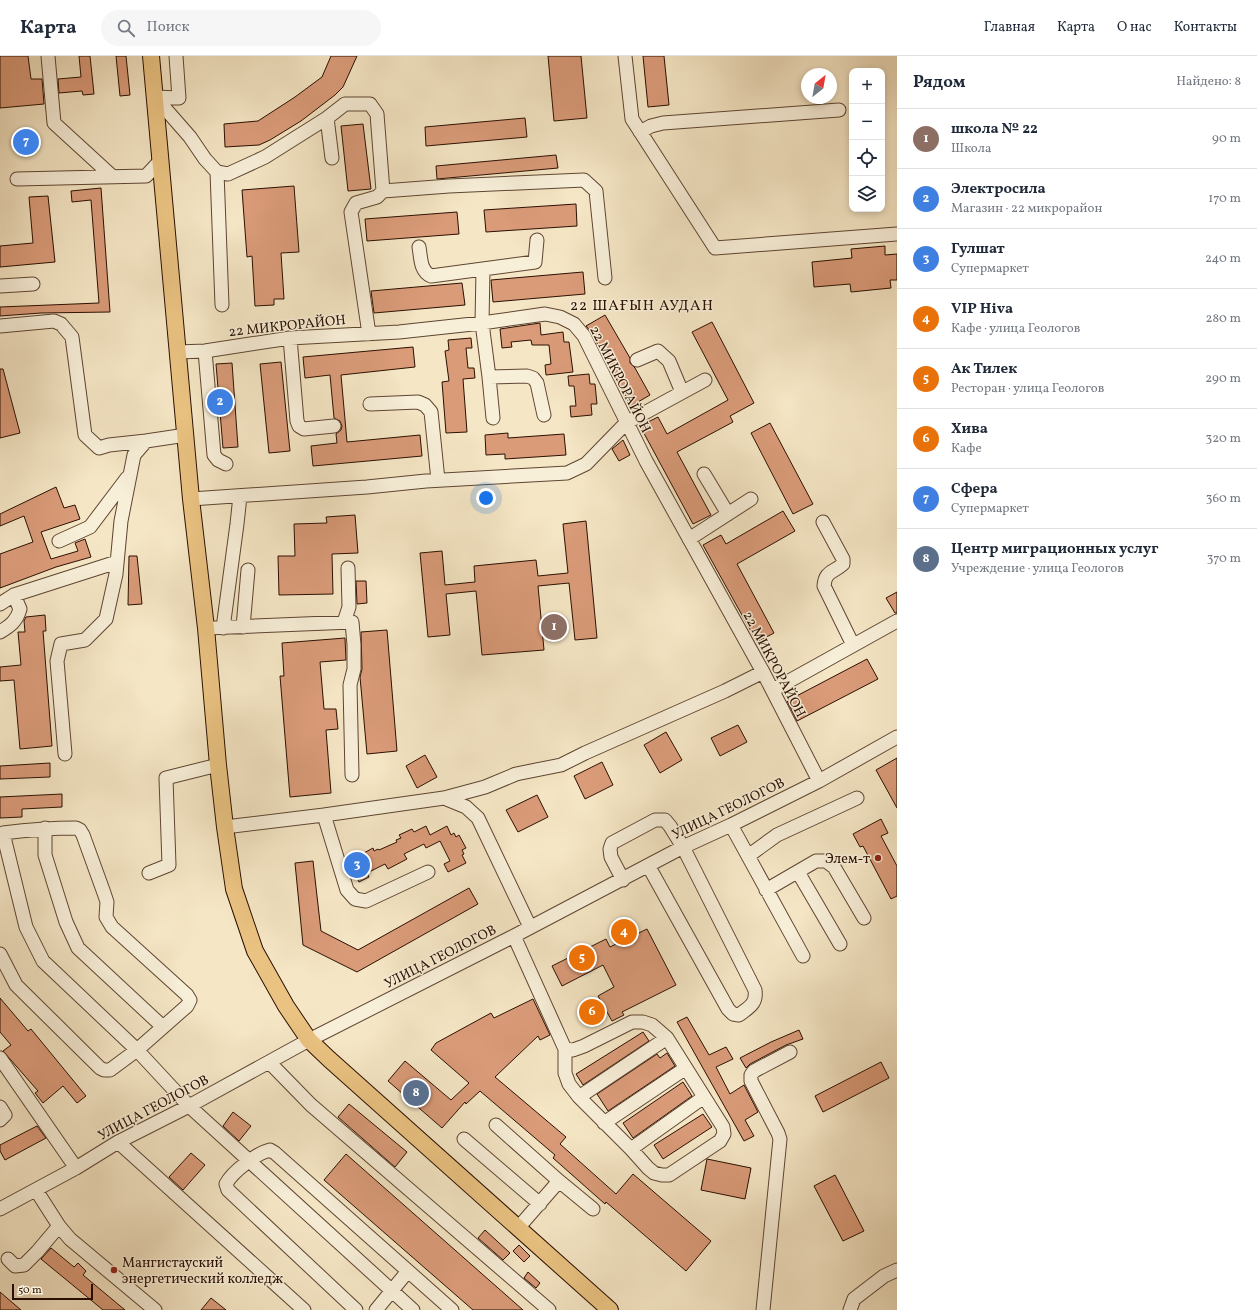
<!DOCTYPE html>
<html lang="ru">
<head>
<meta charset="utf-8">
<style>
  :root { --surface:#fff; --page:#f6f6f7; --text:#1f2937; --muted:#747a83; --line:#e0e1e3; --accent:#0b8043 }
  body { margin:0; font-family:Vollkorn,serif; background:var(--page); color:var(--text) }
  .controls { position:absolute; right:12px; top:12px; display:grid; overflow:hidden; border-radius:8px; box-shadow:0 2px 6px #0003 }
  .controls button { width:36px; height:36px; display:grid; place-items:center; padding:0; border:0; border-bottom:1px solid var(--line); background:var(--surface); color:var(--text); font:20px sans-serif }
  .compass { position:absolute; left:801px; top:12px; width:36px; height:36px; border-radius:50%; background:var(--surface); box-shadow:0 2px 6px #0003; rotate:31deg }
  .scale { position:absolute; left:12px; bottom:10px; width:81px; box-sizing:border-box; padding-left:4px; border:2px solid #2b0f00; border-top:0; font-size:11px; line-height:14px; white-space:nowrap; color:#2b0f00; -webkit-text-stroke:3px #f8efd9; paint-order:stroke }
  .you { position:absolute; left:486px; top:442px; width:14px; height:14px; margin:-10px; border:3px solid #fff; border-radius:50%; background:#1a73e8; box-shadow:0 0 0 6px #1a73e833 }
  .badge { display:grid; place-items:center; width:26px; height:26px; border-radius:50%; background:var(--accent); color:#fff; font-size:13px; font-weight:700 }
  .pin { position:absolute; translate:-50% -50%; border:2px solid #fff; box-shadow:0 1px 4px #0006 }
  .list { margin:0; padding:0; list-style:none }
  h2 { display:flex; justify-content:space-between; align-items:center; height:52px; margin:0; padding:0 16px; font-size:17px }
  h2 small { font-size:13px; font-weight:400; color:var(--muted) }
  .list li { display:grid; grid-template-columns:26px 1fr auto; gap:12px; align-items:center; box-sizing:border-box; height:60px; padding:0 16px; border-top:1px solid var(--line) }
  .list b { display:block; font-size:15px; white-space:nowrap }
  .list p { margin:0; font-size:13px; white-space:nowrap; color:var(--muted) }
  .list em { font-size:13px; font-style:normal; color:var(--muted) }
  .icon { flex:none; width:22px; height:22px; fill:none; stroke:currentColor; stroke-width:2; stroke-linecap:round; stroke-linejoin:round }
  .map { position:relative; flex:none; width:897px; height:1254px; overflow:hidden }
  header { display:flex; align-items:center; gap:24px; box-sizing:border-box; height:56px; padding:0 20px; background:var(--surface); border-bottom:1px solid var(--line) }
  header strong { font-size:19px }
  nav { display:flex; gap:22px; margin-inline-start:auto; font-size:14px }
  .search { width:280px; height:36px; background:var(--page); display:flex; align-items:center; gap:10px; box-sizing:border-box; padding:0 14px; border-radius:22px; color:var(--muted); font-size:15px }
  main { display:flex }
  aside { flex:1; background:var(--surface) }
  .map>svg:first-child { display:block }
  .building { fill:#da9b79; stroke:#2b0f00 }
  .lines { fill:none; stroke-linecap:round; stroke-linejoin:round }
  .minor-casing { stroke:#5e4531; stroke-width:15 }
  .major-casing { stroke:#2b0f00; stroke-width:18 }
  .minor { stroke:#f8efd9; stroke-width:13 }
  .major { stroke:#eac382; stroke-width:16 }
  .poi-dot { fill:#8f2418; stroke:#f8efd9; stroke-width:1.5 }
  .labels { text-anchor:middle; stroke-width:3; stroke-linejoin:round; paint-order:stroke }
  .street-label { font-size:14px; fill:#2b0f00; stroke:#f8efd9 }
  .poi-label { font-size:14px; fill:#2b0f00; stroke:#f8efd9; text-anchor:end }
  .neighbourhood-label { font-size:15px; letter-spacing:1px; fill:#2b0f00; stroke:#f8efd9 }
</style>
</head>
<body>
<header>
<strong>Карта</strong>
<div class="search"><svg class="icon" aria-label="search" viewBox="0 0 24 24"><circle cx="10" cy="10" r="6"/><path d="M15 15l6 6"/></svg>Поиск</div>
<nav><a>Главная</a><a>Карта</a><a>О нас</a><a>Контакты</a></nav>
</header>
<main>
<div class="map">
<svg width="897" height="1254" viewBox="0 0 897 1254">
  <rect width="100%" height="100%" fill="#f5e6c5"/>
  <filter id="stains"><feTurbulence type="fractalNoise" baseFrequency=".005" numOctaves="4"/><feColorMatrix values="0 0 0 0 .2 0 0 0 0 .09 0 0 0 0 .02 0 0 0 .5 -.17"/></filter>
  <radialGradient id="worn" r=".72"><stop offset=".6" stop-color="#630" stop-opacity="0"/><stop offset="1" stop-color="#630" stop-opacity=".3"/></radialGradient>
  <path class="building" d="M0,0h28l3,23h11l2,25 -44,4z
    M79,0h11l4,38 -11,1 -1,-4 -23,2 -1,-14 23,-2z
    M116,0h10l4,39 -10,1z
    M331,0h26l-14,31 -8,8 -34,26 -31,19 -11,5 -34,2 -1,-23 34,-3 37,-24 27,-20z
    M548,0h33l6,62 -33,3z
    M643,0h21l5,49 -21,2z
    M525,62l2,19 -101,9 -1,-19z
    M363,68l8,65 -23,2 -7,-65z
    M556,99l2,13 -121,11 -1,-13z
    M294,130l5,66 -18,1 3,46h-10v6l-19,1 -3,-50 -5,1 -5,-67z
    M101,132l9,124 -69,1 -41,3v-9l99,-4 -8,-103 -19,2 -1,-11z
    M48,140l7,66 -55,5v-21l33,-3 -4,-46z
    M576,148l1,22 -91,6 -2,-22z
    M457,156l2,22 -92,7 -2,-22z
    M885,190v9l12,-1v26h-7l1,8 -40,4 -1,-8 -36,3 -2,-25 40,-4 -1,-9z
    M583,216l2,22 -92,8 -2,-22z
    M462,227l3,22 -91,8 -3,-22z
    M605,259l25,43v5l5,5 15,27 -19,11 -40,-74 -5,-6z
    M712,266l42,81 -24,13 3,6 -56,30 34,63 -18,9 -53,-98 18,-9 9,17 61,-34 -36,-68z
    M540,267l1,12 22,-3 1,10h5l4,30 -27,3 -1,-10 6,-1 -2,-19h-17l-1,-5 -20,2 1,5 -10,1 -2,-19z
    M471,282l1,10h-6l2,20h6l1,10 -12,1 4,53 -21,1 -4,-51 7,-1 -4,-30 4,-1 -1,-10z
    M413,291l2,20 -74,8 6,67 73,-7 2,21 -109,10 -2,-20 26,-3 -1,-9 5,-4 1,-4 -2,-5 -6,-3 -4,-43 -25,3 -2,-21z
    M281,306l9,89 -21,2 -9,-89z
    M232,307l6,84 -15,1 -7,-84z
    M0,313h3l17,64 -20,5z
    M589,318l1,10h5l2,20h-6l1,11 -21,2 -1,-11h6l-2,-20h-5l-1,-10z
    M770,367l43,81 -20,10 -42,-81z
    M508,377v5l56,-4 2,21 -61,4v-5l-19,1 -1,-20z
    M623,384l7,15 -11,6 -7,-12z
    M56,431l8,21 11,-3 5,14 -39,13 10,27 27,-8 -3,-8 10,-4 6,18 -35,10 -56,21v-34l33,-12 -9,-26 -24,10v-12z
    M783,455l12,20 -58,33 37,69 -17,9 -54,-97 18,-10 5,9z
    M355,459l3,38 -26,1 1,40 -54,1 -1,-39h17l-1,-32 33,-1 -1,-6z
    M586,465l11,117 -22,2 -6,-57 -31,3 6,64 -62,5 -6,-64 -30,3 4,41 -22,2 -8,-84 22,-2 3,34 30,-3 -1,-16 62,-6 2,16 30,-3 -5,-49z
    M129,500h8l5,48 -14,1z
    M356,525h10l1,22 -10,1z
    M897,536v21h-2l-9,-15z
    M45,559l1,16h-3l9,115 -32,3 -6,-69 -14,1v-14l21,-2 -3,-33h7l-1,-11 2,-4z
    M387,574l10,121 -30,3 -7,-77 2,-8 -1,-37z
    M345,582l1,22 -26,2 4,47h12l2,20 -12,1 5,63 -41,4 -10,-121h4l-2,-33z
    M867,603l11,20 -81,42 -10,-20z
    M738,669l9,17 -27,14 -9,-18z
    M666,676l16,28 -22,13 -16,-28z
    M425,699l12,22 -20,11 -11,-22z
    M897,702v50l-21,-38z
    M602,706l11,23 -28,14 -11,-23z
    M50,707v14l-50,2v-13z
    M62,738v13l-40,2v8l-22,1v-21z
    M537,739l11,22 -30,15 -12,-22z
    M881,763l7,14 -7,3 16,30v30l-6,3 -28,-53 -3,1 -7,-13z
    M426,770l4,9 17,-9 4,9 3,-2 2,4 3,-2 7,13 -4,2 2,4 -2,1 4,8 -18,9 -4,-8 6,-3 -10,-20 -14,7 -2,-4 -20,10 3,5 -19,10 -3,-5 -18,9 2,4 -10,5 -8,-17 9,-5 -1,-2 4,-2 -1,-2 11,-6 1,3 4,-2 1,1 18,-8 -1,-2 5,-2 -2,-3 13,-6 2,3z
    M313,805l8,70 37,19 111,-62 9,16 -121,68 -54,-27 -8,-82z
    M647,873l29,56 -54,27 2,3 -12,6 -14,-25 16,-9 -11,-22 -41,21 -10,-20 54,-27 4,8z
    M0,942l28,33 3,-2 55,67 -9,7 -14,-17 -20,17 -8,-10 3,-2 -35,-40 8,-6 -11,-13z
    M533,943l17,36 -10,5 -2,-4 -43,41 71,60 -6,7 56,50 17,-20 78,67 -25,30 -80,-69 -1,2 -52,-46 2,-3 -75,-64 -14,13 -1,-2 -23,26 -54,-47 17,-20 46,39 18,-17 -38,-33 5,-7 55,-30 3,5z
    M687,961l22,38 17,-8 7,12 -17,8 14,27 14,-9 14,27 -13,8 9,16 -10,5 -67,-119z
    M799,974l4,9 -17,6 -36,19 -4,4 -6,-10 31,-16z
    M643,976l6,9 -66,44 -7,-11z
    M667,997l8,13 -67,45 -11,-17 60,-40 3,4z
    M881,1006l8,16 -66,34 -8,-16z
    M683,1026l9,14 -59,42 -10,-15z
    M349,1048l58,48 -12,15 -57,-50z
    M233,1056l18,14 -12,15 -16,-15z
    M703,1058l9,13 -49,32 -9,-14z
    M37,1070l9,12 -41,22 -5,-9v-6z
    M191,1097l14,12 -22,25 -14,-13z
    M346,1098l177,156h-50l-149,-130z
    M707,1103l44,9 -6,31 -44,-9z
    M835,1119l29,56 -21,10 -29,-55z
    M485,1174l25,23 -7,7 -25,-22z
    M519,1189l11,11 -6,6 -11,-11z
    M51,1192l23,19 4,-4 8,8 -3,4 42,35h-22l-62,-51z
    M528,1216l12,11 -4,5 -12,-10z
    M0,1236l21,18h-21z
    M211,1242l15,12h-25z"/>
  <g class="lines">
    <defs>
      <path id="minor" d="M48,0l6,67 59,54
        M625,0l7,63 83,129 182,-14
        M155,41l35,40 15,22 12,13 11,2 37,-17 62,-39 18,-14h25l7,10 6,77 -6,6 -21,6 -5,9 18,122
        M155,41l24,1 -3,-42
        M327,62l5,40
        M640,76l11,-6 12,-3 176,-13
        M217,116l5,133
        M17,123l129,-3 15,-16
        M383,135l66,-5 135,-6 12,11 9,87
        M419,191c2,11 1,24 12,29l52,-7 -1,54 7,54 38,-1 6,2 4,5 7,32
        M483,213l52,-7 2,-22
        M0,230l33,-2
        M0,270l54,-5 7,3 11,13 13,98 14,13 10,-3 37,-4
        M290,282l7,83 2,5 5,3 30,-3
        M205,295l9,104 4,5 8,4
        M178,296l27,-1 85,-13 109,-6 83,-9 63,-9 15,3 14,7 10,12 62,125 117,211 56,109
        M637,304l21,-9 11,10 13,31
        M489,321l4,41
        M370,348l48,-2 7,3 6,7 7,68
        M704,418l24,40
        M191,443l176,-12 59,-6 141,-8 19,-9 40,-41 79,-43
        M823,466l20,37v5c-10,9 -18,7 -19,22l29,59
        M689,483l62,-40
        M59,485l31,-14 37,-49
        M0,548l14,-9 103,-33
        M344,566l5,-15 -1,-39
        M243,571l5,-57
        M206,572l146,-6 2,23v24l-4,16 2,90
        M223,572l14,-104 3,-28
        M0,576c10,-6 17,-11 20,-23l-6,-14
        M773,634l124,-69
        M65,698l-8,-93 4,-17 24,-4 21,-21 10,-45 5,-53 13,-66 12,-14 40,-6
        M444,742l22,9 12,11 52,109
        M324,759l120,-17 41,-11 31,-13 45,-9 24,-12 140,-62 38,-19
        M731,769l72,131
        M225,771l99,-12 23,75 8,9 11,2 62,-29
        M45,772v27l21,67 12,26 85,79
        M0,778l3,-1c24,-3 48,-5 73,-5l4,2 3,5 21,58 3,9 -1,15 6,10 75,68 3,5 -3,6 -50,44 -94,-89 -17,-34 -23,-94
        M748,800l29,-21 80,-37
        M798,816l42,72
        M149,817l20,-8 -3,-87 52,-13
        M623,824l-12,-23 -1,-8 2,-6 43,-23h10l5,6 13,21 72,143c2,14 -6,17 -16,25l-6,-1 -5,-5 -79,-142
        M766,834l50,-29h10l8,6 30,51
        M514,880l51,113v24l4,11 10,13 52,52 17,19 6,5 8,2h7l51,-34 4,-7 -1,-7 -56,-89 -15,-13 -9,-3h-11l-48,24 -11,4 -8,-1
        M0,898l16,31 84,83 4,2h6l27,-20 52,56 224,204
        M0,1002l76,110
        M269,1006l42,43 238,205
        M579,1041l88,-59
        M0,1051l5,8 -5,5
        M604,1067l82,-55
        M496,1069l63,56 -41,47
        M464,1083l76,65
        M118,1086l186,168
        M631,1093l73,-52
        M559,1125l34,28
        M36,1134l23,36 11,13 85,71
        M0,1153l76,-41 42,-26 71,-36 120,-66 205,-104 169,-89 48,-22 88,-44 78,-44
        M8,1203l7,7 9,-1 13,-13 22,-26
        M356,1254l-128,-120 -2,-6c6,-12 31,-31 44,-34l5,3 177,157
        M376,1254l32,-39
        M763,1254l17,-171 -2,-6 -27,-52v-6l3,-4 36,-19
        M850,1254l4,-11 30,-23 13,-6"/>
      <path id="major" d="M151,0l40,443 15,129 12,137 7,62 9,62 21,62 31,55 23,34 20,19 281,251"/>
    </defs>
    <use href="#minor" class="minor-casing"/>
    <use href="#major" class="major-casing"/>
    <use href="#minor" class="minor"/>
    <use href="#major" class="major"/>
  </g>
  <g class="poi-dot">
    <circle cx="878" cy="802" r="4"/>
    <circle cx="114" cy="1214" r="4"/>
  </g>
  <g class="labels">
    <g class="street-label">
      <text transform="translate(287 269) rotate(-6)" y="5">22 МИКРОРАЙОН</text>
      <text transform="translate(621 323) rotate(63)" y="5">22 МИКРОРАЙОН</text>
      <text transform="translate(775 608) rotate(62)" y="5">22 МИКРОРАЙОН</text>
      <text transform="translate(728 752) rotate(-26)" y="5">УЛИЦА ГЕОЛОГОВ</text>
      <text transform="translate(440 900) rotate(-27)" y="5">УЛИЦА ГЕОЛОГОВ</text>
      <text transform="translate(153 1051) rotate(-28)" y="5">УЛИЦА ГЕОЛОГОВ</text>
    </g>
    <g class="poi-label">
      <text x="870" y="807">Элем-т</text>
      <text x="122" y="1211" text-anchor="start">Мангистауский<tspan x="122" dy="16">энергетический колледж</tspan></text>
    </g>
    <g class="neighbourhood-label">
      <text x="642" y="254">22 ШАҒЫН АУДАН</text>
    </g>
  </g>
  <rect width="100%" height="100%" filter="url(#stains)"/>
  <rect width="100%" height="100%" fill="url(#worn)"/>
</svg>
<div class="controls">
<button>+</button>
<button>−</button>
<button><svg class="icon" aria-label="locate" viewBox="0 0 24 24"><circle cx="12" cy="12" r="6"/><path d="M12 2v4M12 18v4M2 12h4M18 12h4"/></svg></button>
<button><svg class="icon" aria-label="layers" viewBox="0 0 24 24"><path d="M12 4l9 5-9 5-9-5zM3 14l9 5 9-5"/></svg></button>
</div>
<svg class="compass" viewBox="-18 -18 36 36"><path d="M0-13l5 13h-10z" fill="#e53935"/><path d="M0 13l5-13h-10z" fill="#747a83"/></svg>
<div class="scale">50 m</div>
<div class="you"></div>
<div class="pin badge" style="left:554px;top:571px;background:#8d6e63">1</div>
<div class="pin badge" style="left:220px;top:346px;background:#3f7fe0">2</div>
<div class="pin badge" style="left:357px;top:809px;background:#3f7fe0">3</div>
<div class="pin badge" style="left:624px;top:876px;background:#e8710a">4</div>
<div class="pin badge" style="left:582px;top:902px;background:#e8710a">5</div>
<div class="pin badge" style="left:592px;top:956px;background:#e8710a">6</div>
<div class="pin badge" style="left:26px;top:86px;background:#3f7fe0">7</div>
<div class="pin badge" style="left:416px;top:1037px;background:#5c6f8a">8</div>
</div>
<aside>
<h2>Рядом<small>Найдено: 8</small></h2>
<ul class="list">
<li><span class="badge" style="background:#8d6e63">1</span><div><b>школа № 22</b><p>Школа</p></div><em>90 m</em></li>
<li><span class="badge" style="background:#3f7fe0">2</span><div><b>Электросила</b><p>Магазин · 22 микрорайон</p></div><em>170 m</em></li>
<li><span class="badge" style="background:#3f7fe0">3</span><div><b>Гулшат</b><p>Супермаркет</p></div><em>240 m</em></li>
<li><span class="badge" style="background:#e8710a">4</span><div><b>VIP Hiva</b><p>Кафе · улица Геологов</p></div><em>280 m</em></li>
<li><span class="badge" style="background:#e8710a">5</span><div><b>Ак Тилек</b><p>Ресторан · улица Геологов</p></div><em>290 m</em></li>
<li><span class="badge" style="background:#e8710a">6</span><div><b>Хива</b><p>Кафе</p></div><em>320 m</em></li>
<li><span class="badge" style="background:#3f7fe0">7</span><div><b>Сфера</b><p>Супермаркет</p></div><em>360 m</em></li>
<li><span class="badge" style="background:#5c6f8a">8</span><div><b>Центр миграционных услуг</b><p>Учреждение · улица Геологов</p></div><em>370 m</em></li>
</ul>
</aside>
</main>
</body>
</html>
